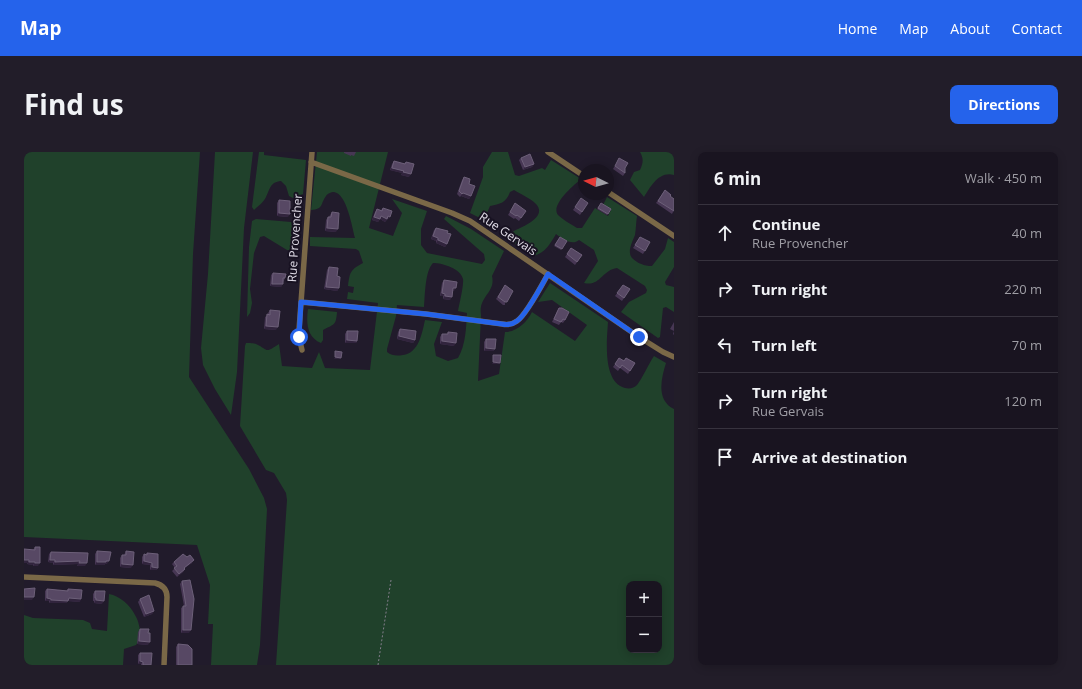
<!DOCTYPE html>
<html lang="en">
<head>
<meta charset="utf-8">
<style>
  :root { --surface:#191420; --page:#221d29; --text:#f1f3f6; --muted:#9f9ea5; --line:#37333e; --accent:#2563eb }
  body { margin:0; font-family:"Open Sans",sans-serif; background:var(--page); color:var(--text) }
  .controls { position:absolute; right:12px; bottom:12px; display:grid; overflow:hidden; border-radius:8px; box-shadow:0 2px 10px #0003 }
  .controls button { width:36px; height:36px; display:grid; place-items:center; padding:0; border:0; border-bottom:1px solid var(--line); background:var(--surface); color:var(--text); font:20px sans-serif }
  .compass { position:absolute; left:554px; top:12px; width:36px; height:36px; border-radius:50%; background:var(--surface); box-shadow:0 2px 10px #0003; rotate:275deg }
  .stop { position:absolute; width:12px; height:12px; margin:-9px; border:3px solid #2563eb; border-radius:50%; background:#fff }
  .stop.end { background:#2563eb; border-color:#fff; box-shadow:0 1px 4px #0008 }
  .list { margin:0; padding:0; list-style:none }
  h2 { display:flex; justify-content:space-between; align-items:center; height:52px; margin:0; padding:0 16px; font-size:17px }
  h2 small { font-size:13px; font-weight:400; color:var(--muted) }
  .list li { display:grid; grid-template-columns:26px 1fr auto; gap:12px; align-items:center; box-sizing:border-box; height:56px; padding:0 16px; border-top:1px solid var(--line) }
  .list b { display:block; font-size:15px; white-space:nowrap }
  .list p { margin:0; font-size:13px; white-space:nowrap; color:var(--muted) }
  .list em { font-size:13px; font-style:normal; color:var(--muted) }
  .icon { flex:none; width:22px; height:22px; fill:none; stroke:currentColor; stroke-width:2; stroke-linecap:round; stroke-linejoin:round }
  .map { position:relative; flex:none; width:650px; height:513px; overflow:hidden; border-radius:8px }
  header { display:flex; align-items:center; gap:24px; box-sizing:border-box; height:56px; padding:0 20px; background:var(--accent); color:#fff }
  header strong { font-size:19px }
  nav { display:flex; gap:22px; margin-inline-start:auto; font-size:14px }
  .intro { display:flex; align-items:center; justify-content:space-between; box-sizing:border-box; height:96px; padding:0 24px }
  h1 { margin:0; font-size:28px }
  .button { padding:10px 18px; border-radius:8px; background:var(--accent); color:#fff; font-size:14px; font-weight:700 }
  main { display:flex; gap:24px; padding:0 24px }
  aside { flex:1; background:var(--surface); border-radius:8px; box-shadow:0 2px 10px #0003 }
  .map>svg:first-child { display:block }
  .green { fill:#20412b; fill-rule:evenodd }
  .lines { fill:none; stroke-linecap:round; stroke-linejoin:round }
  .path { stroke:#837e8b; stroke-width:1; stroke-dasharray:2 2; stroke-linecap:butt }
  .minor { stroke:#7a6847; stroke-width:5.5 }
  .wall { fill:#473754 }
  .shaded-wall { fill:#31243d }
  .building { fill:#574864; stroke:#6d6079 }
  .route { stroke:#2563eb; stroke-width:5 }
  .labels { text-anchor:middle; stroke-width:4; stroke-linejoin:round; paint-order:stroke }
  .street-label { font-size:12px; fill:#e1dde8; stroke:#181222 }
</style>
</head>
<body>
<header>
<strong>Map</strong>
<nav><a>Home</a><a>Map</a><a>About</a><a>Contact</a></nav>
</header>
<div class="intro"><h1>Find us</h1><a class="button">Directions</a></div>
<main>
<div class="map">
<svg width="650" height="513" viewBox="0 0 650 513">
  <rect width="100%" height="100%" fill="#211b2b"/>
  <path class="green" d="M0,0h176l-7,102 -4,123 60,92 15,29 3,11 -7,136 -3,20h-46l2,-41h-5l2,-39 -13,-40 -173,-8z
    M191,0h38l-9,76 -7,144 -6,43 -16,-26 -12,-24 -2,-17 7,-74z
    M235,0h5v3l42,5 -3,34 -10,4 -4,-2 -3,-10 -5,-5c-11,1 -11,8 -15,16 -2,5 -8,9 -12,13l-2,-3z
    M293,0h71l-19,76 24,8 9,-23 -10,-14 35,12 -6,18v16l6,8 55,11 3,-4 -1,-6 -40,-35 2,-3 25,13 33,22 -12,25c4,17 -14,20 -11,39l-3,66 21,-7 6,-42c12,0 22,-10 27,-20l43,29 12,-16 -35,-25 -14,2 12,-19 58,39c-1,17 -6,60 17,66 5,1 9,0 12,-3 5,-6 12,-22 17,-29l12,7c-5,16 -10,37 8,46v256h-398l11,-165 -1,-7 -12,-20 -8,-3 -26,-44 5,-80 1,-3c3,0 8,0 10,1 13,6 8,10 23,0l3,22 30,2 7,-16 6,16 45,2 8,-67 -31,-4 1,-7 5,1 1,-6 -6,-1c2,-14 2,-16 15,-23l-4,-12 -3,-2 -46,-3v-9l45,1c-3,-11 -8,-44 -21,-46 -3,0 -7,2 -8,4 -6,8 -2,13 -15,14zM409,111c10,0 28,6 30,16 1,6 -4,26 -5,32l9,2c-1,15 -1,31 -9,45l-10,3 -12,-5 -2,-12 8,-22 -17,-2c-3,13 -6,33 -22,35 -6,1 -11,1 -16,-3v-3l9,-33 1,-11 27,2c1,-12 1,-36 9,-44zM605,432h30v66h-30z
    M468,0h16l7,23 4,1 23,-8 3,2 6,-10 30,19c-7,6 -31,26 -23,36 5,5 13,9 19,13h5l13,-20 13,8 3,-6 -8,-5 4,-8 30,19c-1,6 -1,13 -2,19 -2,5 -6,13 -5,18 0,8 16,14 22,13l13,-17 3,-11 6,4v25l-9,15 1,3 8,2v25l-8,-5 -3,1 -3,29 -2,1 -37,-26 8,-10 17,-9 1,-3 -2,-4 -28,-18c-15,2 -17,19 -33,15l14,-22 -4,-11 -15,-10c-7,6 -16,-1 -23,-6 -6,10 -10,18 -22,22l-27,-18c2,-2 4,-5 7,-7 8,-4 34,-14 22,-27 -6,-6 -16,-10 -22,-14l-4,2c-4,11 -10,12 -20,14l-6,14 -14,-7 13,-36v-10z
    M616,0h34v23c-15,-4 -23,11 -30,22l-14,-17 4,-8 6,-2c3,-7 4,-11 0,-18z
    M232,67l35,3 2,3c0,8 7,28 -6,25l-23,-14 -4,1 -6,16 -4,36 2,14 -2,10 -3,4 2,-70 3,-26z
    M284,157l29,3c-1,14 -3,12 -14,18v10l-2,3c-14,-6 -15,-20 -13,-34z
    M85,442c11,2 21,11 26,21 4,6 5,15 6,22l-5,8 -12,4 -1,16h-99v-50l9,3 50,2 7,3 2,6 15,2z"/>
  <g class="lines">
    <path class="path" d="M354,513l13,-85"/>
    <path class="minor" d="M524,0l36,24
      M287,10l141,51 18,8 169,116 24,15 11,5
      M584,40l66,44
      M277,150l125,12 76,10c5,1 11,0 15,-3 9,-6 25,-36 31,-47
      M278,198l-3,-13v-7l13,-178
      M0,425l131,6c8,2 12,6 12,14l-3,68"/>
  </g>
  <path class="wall" d="M320,0h12l-2,4 -3,-1v1l-7,-3z
    M497,6l13,6 -2,3 -9,3 -4,-10z
    M595,6l6,10v5l-2,3 -10,-7z
    M370,9l10,3 2,-2 3,15 -8,-2 1,-2 -12,-3 2,-6z
    M440,25l5,7 2,12 -2,3 -8,-3 -1,1 -3,-3 5,-14z
    M641,38l5,6 4,14 -2,4 -16,-11z
    M557,46l7,5 -8,12 -7,-5z
    M255,48l9,17 -11,-1v-13z
    M491,51l11,8 -7,10 -4,-3 -1,1 -6,-4z
    M577,51l10,6 -4,6 -10,-6z
    M359,56l5,12 -1,-1 -2,3 -5,-3 -2,3 -6,-2 3,-8 2,-3 4,1z
    M308,60l4,20 -11,-1 1,-11 2,-3h1l1,-2z
    M412,76l11,16 -2,3 -9,-4v-2l-5,-2 3,-9z
    M536,85l7,4 -6,9 -7,-4z
    M616,85l10,5 -7,12 -10,-6z
    M547,96l11,7 -7,10 -10,-8z
    M305,115l8,9 2,12 -2,3 -13,-2 3,-19z
    M249,121l12,5 -4,9 -11,-1 1,-11z
    M420,128l10,11h-2l-2,9 -7,-1v-3h-3l2,-13z
    M481,133v20h-2l-7,-6z
    M599,133l7,4 -8,12 -7,-5z
    M535,156l6,12 -2,3 -2,-1 -2,3 -7,-3 5,-11z
    M246,158l6,20 -12,-1 1,-12 3,-2v-2z
    M650,170v13l-1,-1 1,-3 -4,-2z
    M376,177l15,11 -2,3 -16,-4 1,-7z
    M323,179l10,10 -1,2h-11v-9z
    M424,180l6,14 -14,-2v-7l2,-3h5z
    M462,187l9,10 -2,2h-9v-9z
    M595,206l5,3 11,2 -7,11 -8,-6 -2,3 -5,-4z
    M11,395l3,19h-5v-1l-6,-1 6,-14z
    M73,399l10,13h-2l-1,1h-9v-11z
    M102,399l5,17 -11,-1v-9l2,-3h2z
    M27,400l37,1 -3,13h-8l1,-2 -25,1v-2l-5,-1 1,-8z
    M123,401l11,15 -2,2h-6v-5l-8,-1v-7l2,-3 2,1z
    M150,410l18,1 -8,5 1,1 -2,3 -6,5 -5,-6 3,-3 -3,-4z
    M158,429l12,18 -5,34h-8v-25l3,-2 -4,-22z
    M23,437l19,2 2,-2 12,13 -12,-1 -2,2h-17v-2h-4v-10z
    M71,439l7,13 -8,-1v-2h-1v-7z
    M116,447l14,12 -2,3 -8,3 -6,-15z
    M116,477l8,16 -11,-1 1,-12z
    M154,492l14,21h-16v-18z
    M116,501l11,12h-10v-1h-3v-9z"/>
  <path class="shaded-wall" d="M510,12l-2,3 -9,3 2,-3z
    M368,16l12,3 -2,2 -12,-3z
    M379,20l8,2 -2,3 -8,-2z
    M439,41l8,3 -2,3 -8,-3 -1,1 2,-3z
    M255,61l11,1 -2,3 -11,-1z
    M357,64l9,1 -5,5 -5,-3 -2,3 -6,-2 2,-3z
    M303,76l11,1 -2,3 -11,-1z
    M409,84l5,2 -2,3 -5,-2z
    M414,88l9,4 -2,3 -9,-4z
    M248,132h11l-2,3 -11,-1z
    M302,135l13,1 -2,3 -13,-2z
    M429,136h3l-2,3h-3z
    M418,141l3,1 -2,2h-3z
    M421,144l7,1 -2,3 -7,-1z
    M242,174l12,1 -2,3 -12,-1z
    M375,184l16,4 -2,3 -16,-4z
    M323,188l10,1 -1,2h-11z
    M418,189l14,2 -2,3 -14,-2z
    M462,196l9,1 -2,2h-9z
    M311,205l6,1 -1,1h-6z
    M469,210l7,1 -1,1h-7z
    M0,408h5l-2,3h-3z
    M26,408h5l-2,3 -5,-1z
    M170,408l-2,3 -10,7 2,-2z
    M56,409l-2,3 -25,1 2,-3z
    M82,409h3l-2,3h-2l-1,1h-9l2,-3z
    M120,409l8,2 -2,2 -8,-1z
    M5,410h6l-2,3 -6,-1z
    M11,411h5l-2,3h-5z
    M55,411h8l-2,3h-8z
    M98,412l11,1 -2,3 -11,-1z
    M128,415l6,1 -2,2h-6z
    M161,417l-2,3 -6,5 2,-3z
    M0,445h10l-2,3h-8z
    M23,446l4,1 -2,2h-4z
    M45,446l12,1 -1,3 -12,-1 -2,2h-17l2,-3z
    M72,448l8,1 -2,3 -8,-1z
    M130,459l-2,3 -8,3 2,-3z
    M159,478h8l-2,3h-8z
    M115,489l11,1 -2,3 -11,-1z
    M116,509l3,1 -2,2h-3z"/>
  <path class="building" d="M506,2l4,10 -9,3 -4,-9z
    M595,6l9,5 -3,5v5l-10,-7z
    M370,9l11,3 1,-2 8,2 -3,10 -8,-2 1,-1 -12,-3z
    M440,25l6,2 -1,5 6,2 -4,10 -8,-3 -1,1 -3,-3z
    M641,38l6,5 -1,1 4,3v12l-16,-10z
    M557,46l7,5 -6,9 -7,-5z
    M255,48l11,1v13l-11,-1z
    M491,51l11,8 -5,7 -4,-3 -1,1 -6,-4z
    M577,51l10,6 -3,5 -10,-6z
    M359,56l9,3 -2,6 -2,-1 -1,3 -6,-3 -1,3 -6,-2 3,-8 5,2z
    M308,60l7,1 -1,16 -11,-1 1,-11h3z
    M412,76l12,3 -1,2 4,1 -4,10 -9,-4v-2l-5,-2z
    M536,85l7,4 -5,8 -7,-4z
    M616,85l10,5 -5,9 -10,-6z
    M547,96l11,7 -5,7 -10,-8z
    M305,115l9,1 -1,8 3,1 -1,11 -13,-1z
    M249,121l13,1 -1,4h-2v6h-11z
    M420,128l13,2 -1,6h-3l-1,9 -7,-1v-2l-3,-1z
    M481,133l8,6 -6,11h-2l-7,-5z
    M599,133l7,4 -6,9 -7,-5z
    M535,156h3l7,4 -4,8 -2,-1 -2,3 -7,-3z
    M246,158l10,1 -2,16 -12,-1 1,-12 3,1z
    M376,177l16,2 -1,9 -16,-4z
    M323,179h11l-1,10 -10,-1z
    M424,180l9,1 -1,10 -14,-2v-7h6z
    M462,187h10l-1,10 -9,-1z
    M311,199l7,1 -1,6 -6,-1z
    M469,203h8l-1,8 -7,-1z
    M595,206l5,3 2,-3 9,5 -5,8 -8,-6 -2,3 -5,-4z
    M11,395h5v16h-5v-1h-6v-2h-5v-11l11,1z
    M73,399l14,1 -2,9h-3v1h-9z
    M102,399l8,1 -1,13 -11,-1v-9h4z
    M27,400l37,1 -1,10h-8l1,-2 -25,1v-2h-5z
    M123,401l11,1v14l-6,-1v-4l-8,-2v-7l3,1z
    M159,402l4,3 3,-2 4,5 -10,8 1,1 -6,5 -5,-6 3,-2 -3,-4z
    M166,428l4,19 -3,31h-8v-24h3l-4,-25z
    M11,436l-1,9h-10v-8z
    M23,437l21,2v-2l14,1 -1,9 -12,-1 -1,3 -17,-1v-1l-4,-1z
    M71,439h10l-1,10 -8,-1v-2h-1z
    M125,443l5,16 -8,3 -6,-15z
    M116,477h9l-1,4h2v9l-11,-1z
    M154,492l10,1 4,4v16h-14z
    M116,501h12l-1,12h-8v-3l-3,-1z"/>
  <g class="lines">
    <path class="route" d="M275,185l2,-35 125,12 76,10c5,1 11,0 15,-3 9,-6 25,-36 31,-47l91,63"/>
  </g>
  <g class="labels">
    <g class="street-label">
      <text transform="translate(484 82) rotate(34)" y="4">Rue Gervais</text>
      <text transform="translate(271 86) rotate(-86)" y="4">Rue Provencher</text>
    </g>
  </g>
</svg>
<div class="controls">
<button>+</button>
<button>−</button>
</div>
<svg class="compass" viewBox="-18 -18 36 36"><path d="M0-13l5 13h-10z" fill="#e53935"/><path d="M0 13l5-13h-10z" fill="#9f9ea5"/></svg>
<div class="stop" style="left:275px;top:185px"></div>
<div class="stop end" style="left:615px;top:185px"></div>
</div>
<aside>
<h2>6 min<small>Walk · 450 m</small></h2>
<ul class="list">
<li><svg class="icon" aria-label="ahead" viewBox="0 0 24 24"><path d="M12 20V5M6 11l6-6 6 6"/></svg><div><b>Continue</b><p>Rue Provencher</p></div><em>40 m</em></li>
<li><svg class="icon" aria-label="right" viewBox="0 0 24 24"><path d="M7 20v-9h11M14 6l5 5-5 5"/></svg><div><b>Turn right</b></div><em>220 m</em></li>
<li><svg class="icon" aria-label="left" viewBox="0 0 24 24"><path d="M17 20v-9H6M10 6l-5 5 5 5"/></svg><div><b>Turn left</b></div><em>70 m</em></li>
<li><svg class="icon" aria-label="right" viewBox="0 0 24 24"><path d="M7 20v-9h11M14 6l5 5-5 5"/></svg><div><b>Turn right</b><p>Rue Gervais</p></div><em>120 m</em></li>
<li><svg class="icon" aria-label="arrive" viewBox="0 0 24 24"><path d="M6 21V4h12l-3 4 3 4H6"/></svg><div><b>Arrive at destination</b></div></li>
</ul>
</aside>
</main>
</body>
</html>
